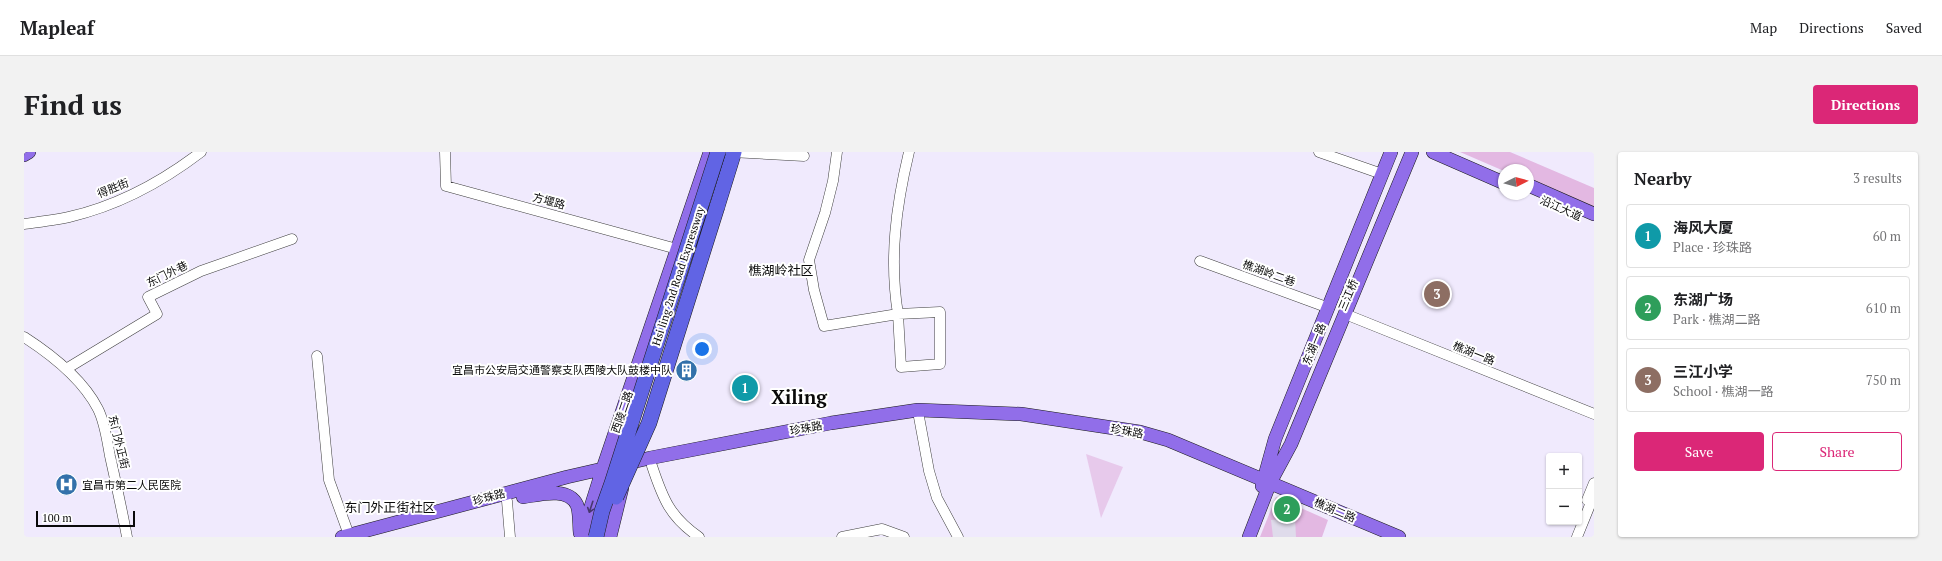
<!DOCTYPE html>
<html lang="en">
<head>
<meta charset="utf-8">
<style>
  :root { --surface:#fff; --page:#f2f2f2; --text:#202124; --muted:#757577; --line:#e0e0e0; --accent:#db2777 }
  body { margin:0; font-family:"PT Serif","Noto Sans SC",serif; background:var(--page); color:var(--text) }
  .controls { position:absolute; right:12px; bottom:12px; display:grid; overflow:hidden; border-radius:4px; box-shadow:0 1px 3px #0004 }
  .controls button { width:36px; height:36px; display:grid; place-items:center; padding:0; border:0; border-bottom:1px solid var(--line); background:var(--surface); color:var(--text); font:20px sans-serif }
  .compass { position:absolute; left:1474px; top:12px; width:36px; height:36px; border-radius:50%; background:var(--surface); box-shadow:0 1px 3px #0004; rotate:84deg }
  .scale { position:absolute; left:12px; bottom:10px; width:99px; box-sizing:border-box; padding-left:4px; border:2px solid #0a0a0a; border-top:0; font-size:11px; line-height:14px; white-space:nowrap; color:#0a0a0a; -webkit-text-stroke:3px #fff; paint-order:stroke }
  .you { position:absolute; left:678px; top:197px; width:14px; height:14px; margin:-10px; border:3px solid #fff; border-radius:50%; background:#1a73e8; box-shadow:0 0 0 6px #1a73e833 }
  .badge { display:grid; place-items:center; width:26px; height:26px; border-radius:50%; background:var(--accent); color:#fff; font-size:13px; font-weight:700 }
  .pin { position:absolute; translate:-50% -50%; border:2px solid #fff; box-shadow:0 1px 4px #0006 }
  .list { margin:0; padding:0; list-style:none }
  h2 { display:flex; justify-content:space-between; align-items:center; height:52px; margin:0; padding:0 16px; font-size:17px }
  h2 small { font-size:13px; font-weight:400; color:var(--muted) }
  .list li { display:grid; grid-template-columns:26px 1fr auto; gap:12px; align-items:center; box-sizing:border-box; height:64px; margin:0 8px 8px; padding:0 8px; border:1px solid var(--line); border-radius:4px }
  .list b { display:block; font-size:15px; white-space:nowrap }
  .list p { margin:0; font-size:13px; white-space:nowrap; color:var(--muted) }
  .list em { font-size:13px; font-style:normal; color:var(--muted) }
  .actions { display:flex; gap:8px; padding:12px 16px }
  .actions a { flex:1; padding:9px 0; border:1px solid var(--accent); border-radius:4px; text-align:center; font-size:14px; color:var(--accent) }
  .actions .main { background:var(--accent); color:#fff }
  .map { position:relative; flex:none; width:1570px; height:385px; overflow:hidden; border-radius:4px }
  header { display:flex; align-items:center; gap:24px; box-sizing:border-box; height:56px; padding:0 20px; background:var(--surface); border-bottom:1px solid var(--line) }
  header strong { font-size:19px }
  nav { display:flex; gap:22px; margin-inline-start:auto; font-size:14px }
  .intro { display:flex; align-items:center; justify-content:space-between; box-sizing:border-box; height:96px; padding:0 24px }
  h1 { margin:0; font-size:28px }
  .button { padding:10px 18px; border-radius:4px; background:var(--accent); color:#fff; font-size:14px; font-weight:700 }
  main { display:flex; gap:24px; padding:0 24px }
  aside { flex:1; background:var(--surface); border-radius:4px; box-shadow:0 1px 3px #0004 }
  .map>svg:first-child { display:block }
  .green { fill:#e3b8e2 }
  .pitch { fill:#e7c9eb }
  .plaza { fill:#dfdbeb }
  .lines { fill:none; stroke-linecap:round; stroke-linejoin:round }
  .minor-casing { stroke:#3d3d3d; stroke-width:11 }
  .major-casing { stroke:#1b1b1b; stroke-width:14 }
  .highway-casing { stroke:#1b1b1b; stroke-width:16 }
  .minor { stroke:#fff; stroke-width:10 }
  .major { stroke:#916ee9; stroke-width:13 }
  .highway { stroke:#6164e4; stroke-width:15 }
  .highway-bridge-casing { stroke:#1b1b1b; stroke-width:16; stroke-linecap:butt }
  .highway-bridge { stroke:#6164e4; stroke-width:15 }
  .oneway { stroke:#47376e }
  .labels { text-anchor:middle; stroke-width:4; stroke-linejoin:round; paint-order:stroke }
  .street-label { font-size:11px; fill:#0a0a0a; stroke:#fff }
  .poi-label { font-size:11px; fill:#0a0a0a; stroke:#fff; text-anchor:end }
  .quarter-label { font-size:13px; fill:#0a0a0a; stroke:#fff }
  .town-label { font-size:19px; font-weight:bold; fill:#0a0a0a; stroke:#fff }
</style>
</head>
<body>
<header>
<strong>Mapleaf</strong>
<nav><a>Map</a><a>Directions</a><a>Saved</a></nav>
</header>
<div class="intro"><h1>Find us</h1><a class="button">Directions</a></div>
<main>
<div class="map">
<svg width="1570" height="385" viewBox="0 0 1570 385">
  <rect width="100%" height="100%" fill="#f0eafd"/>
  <path class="green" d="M1436,0h50l84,36v22l-66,-28v-12l-24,1z
    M1252,345l52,23 -6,17h-62z"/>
  <path class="pitch" d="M1062,302l37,13 -22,51z"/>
  <path class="plaza" d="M1271,366l1,19h-23l-2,-17z"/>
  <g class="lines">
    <defs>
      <path id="minor" d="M421,0l1,34 231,63
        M707,0l73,4
        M813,0l-4,29 -8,32 -16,47 5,30 10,36 74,-12c-9,-55 -2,-108 11,-162
        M1295,0l63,22
        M0,72c15,-2 31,-4 45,-7 48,-11 94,-36 132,-65
        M1176,109l129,47
        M916,160v52l-39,3 -3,-53z
        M1321,162l249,100
        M0,185c28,18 58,41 74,72 7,14 9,31 12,47 6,27 12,54 17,81
        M293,204l12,124 20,55
        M42,217l91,-55 -9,-17 53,-26 91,-32
        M895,265l10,54 8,27 21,39
        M628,314c11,33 18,51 47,71
        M1563,348l7,-17
        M483,349l3,36
        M818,385l40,-8 22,8
        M1553,385l17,-42"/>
      <path id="major" d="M1409,0l71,31
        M0,3l5,-3
        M1504,33l66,29
        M1238,334l13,-47 116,-287
        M499,345c15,-2 45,-11 54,8 3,8 2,19 3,28
        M318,385l225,-60 83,-19 181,-35 87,-13 103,4 119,18 28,8 231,97
        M560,385l4,-21 15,-48 107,-316
        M586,385l12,-49
        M1225,385l21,-54 21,-39 121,-292"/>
      <path id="highway" d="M693,55l17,-55"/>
    </defs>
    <use href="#minor" class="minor-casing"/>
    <use href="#major" class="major-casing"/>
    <use href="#highway" class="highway-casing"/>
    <use href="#minor" class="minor"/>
    <use href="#major" class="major"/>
    <use href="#highway" class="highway"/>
    <defs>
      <path id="highway-bridge" d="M592,345l33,-74 68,-216
        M572,385l6,-26 10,-28 106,-331"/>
    </defs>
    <use href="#highway-bridge" class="highway-bridge-casing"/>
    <use href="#highway-bridge" class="highway-bridge"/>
  </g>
  <defs><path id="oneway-shaft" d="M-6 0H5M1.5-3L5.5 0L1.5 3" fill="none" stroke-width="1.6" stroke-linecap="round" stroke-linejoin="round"/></defs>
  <use class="oneway" href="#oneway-shaft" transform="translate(567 355) rotate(108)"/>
  <defs>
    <symbol id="building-disc" viewBox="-11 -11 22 22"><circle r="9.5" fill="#3371aa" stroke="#fff"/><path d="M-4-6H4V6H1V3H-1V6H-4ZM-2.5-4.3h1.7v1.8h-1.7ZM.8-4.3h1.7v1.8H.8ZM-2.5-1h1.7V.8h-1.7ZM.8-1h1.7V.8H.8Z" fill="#fff"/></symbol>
    <symbol id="hospital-disc" viewBox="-11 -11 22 22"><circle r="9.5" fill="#3371aa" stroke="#fff"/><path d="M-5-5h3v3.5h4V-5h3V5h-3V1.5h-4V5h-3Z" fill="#fff"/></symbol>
  </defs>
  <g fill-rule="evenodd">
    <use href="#building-disc" x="650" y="206" width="25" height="25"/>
    <use href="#hospital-disc" x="30" y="320" width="25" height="25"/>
  </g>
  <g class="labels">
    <g class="street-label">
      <text transform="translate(89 36) rotate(-22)" y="4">得胜街</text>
      <text transform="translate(525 49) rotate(15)" y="4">方堰路</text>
      <text transform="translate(1537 56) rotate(24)" y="4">沿江大道</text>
      <text transform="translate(1245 121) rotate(20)" y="4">樵湖岭二巷</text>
      <text transform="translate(143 122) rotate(-26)" y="4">东门外巷</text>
      <text transform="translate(654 124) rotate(-72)" y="4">Hsi ling 2nd Road Expressway</text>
      <text transform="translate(1324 143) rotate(-67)" y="4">三江桥</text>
      <text transform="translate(1290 192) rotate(-68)" y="4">东湖一路</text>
      <text transform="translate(1450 201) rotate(22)" y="4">樵湖一路</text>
      <text transform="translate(598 260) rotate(-71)" y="4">西陵二路</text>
      <text transform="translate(782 276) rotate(-10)" y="4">珍珠路</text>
      <text transform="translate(1103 279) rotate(10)" y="4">珍珠路</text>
      <text transform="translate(95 290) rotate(76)" y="4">东门外正街</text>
      <text transform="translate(465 345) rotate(-15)" y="4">珍珠路</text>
      <text transform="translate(1311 358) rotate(23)" y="4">樵湖二路</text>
    </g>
    <g class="poi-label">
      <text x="648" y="222">宜昌市公安局交通警察支队西陵大队鼓楼中队</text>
      <text x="58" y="337" text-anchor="start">宜昌市第二人民医院</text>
    </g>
    <g class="quarter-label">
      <text x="757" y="123">樵湖岭社区</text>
      <text x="366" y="360">东门外正街社区</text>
    </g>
    <g class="town-label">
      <text x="775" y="252">Xiling</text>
    </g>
  </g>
</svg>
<div class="controls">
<button>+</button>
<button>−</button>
</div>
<svg class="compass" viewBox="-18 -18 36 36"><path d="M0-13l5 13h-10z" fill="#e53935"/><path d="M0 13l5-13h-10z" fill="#757577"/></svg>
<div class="scale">100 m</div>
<div class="you"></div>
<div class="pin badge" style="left:721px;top:236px;background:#0f9aa8">1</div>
<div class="pin badge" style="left:1263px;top:357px;background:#2e9e5b">2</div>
<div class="pin badge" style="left:1413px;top:142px;background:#8d6e63">3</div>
</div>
<aside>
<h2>Nearby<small>3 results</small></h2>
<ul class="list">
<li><span class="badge" style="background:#0f9aa8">1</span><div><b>海风大厦</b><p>Place · 珍珠路</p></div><em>60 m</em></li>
<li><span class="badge" style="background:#2e9e5b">2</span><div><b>东湖广场</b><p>Park · 樵湖二路</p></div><em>610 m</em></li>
<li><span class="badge" style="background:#8d6e63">3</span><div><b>三江小学</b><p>School · 樵湖一路</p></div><em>750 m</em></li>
</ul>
<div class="actions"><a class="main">Save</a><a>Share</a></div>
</aside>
</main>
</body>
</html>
